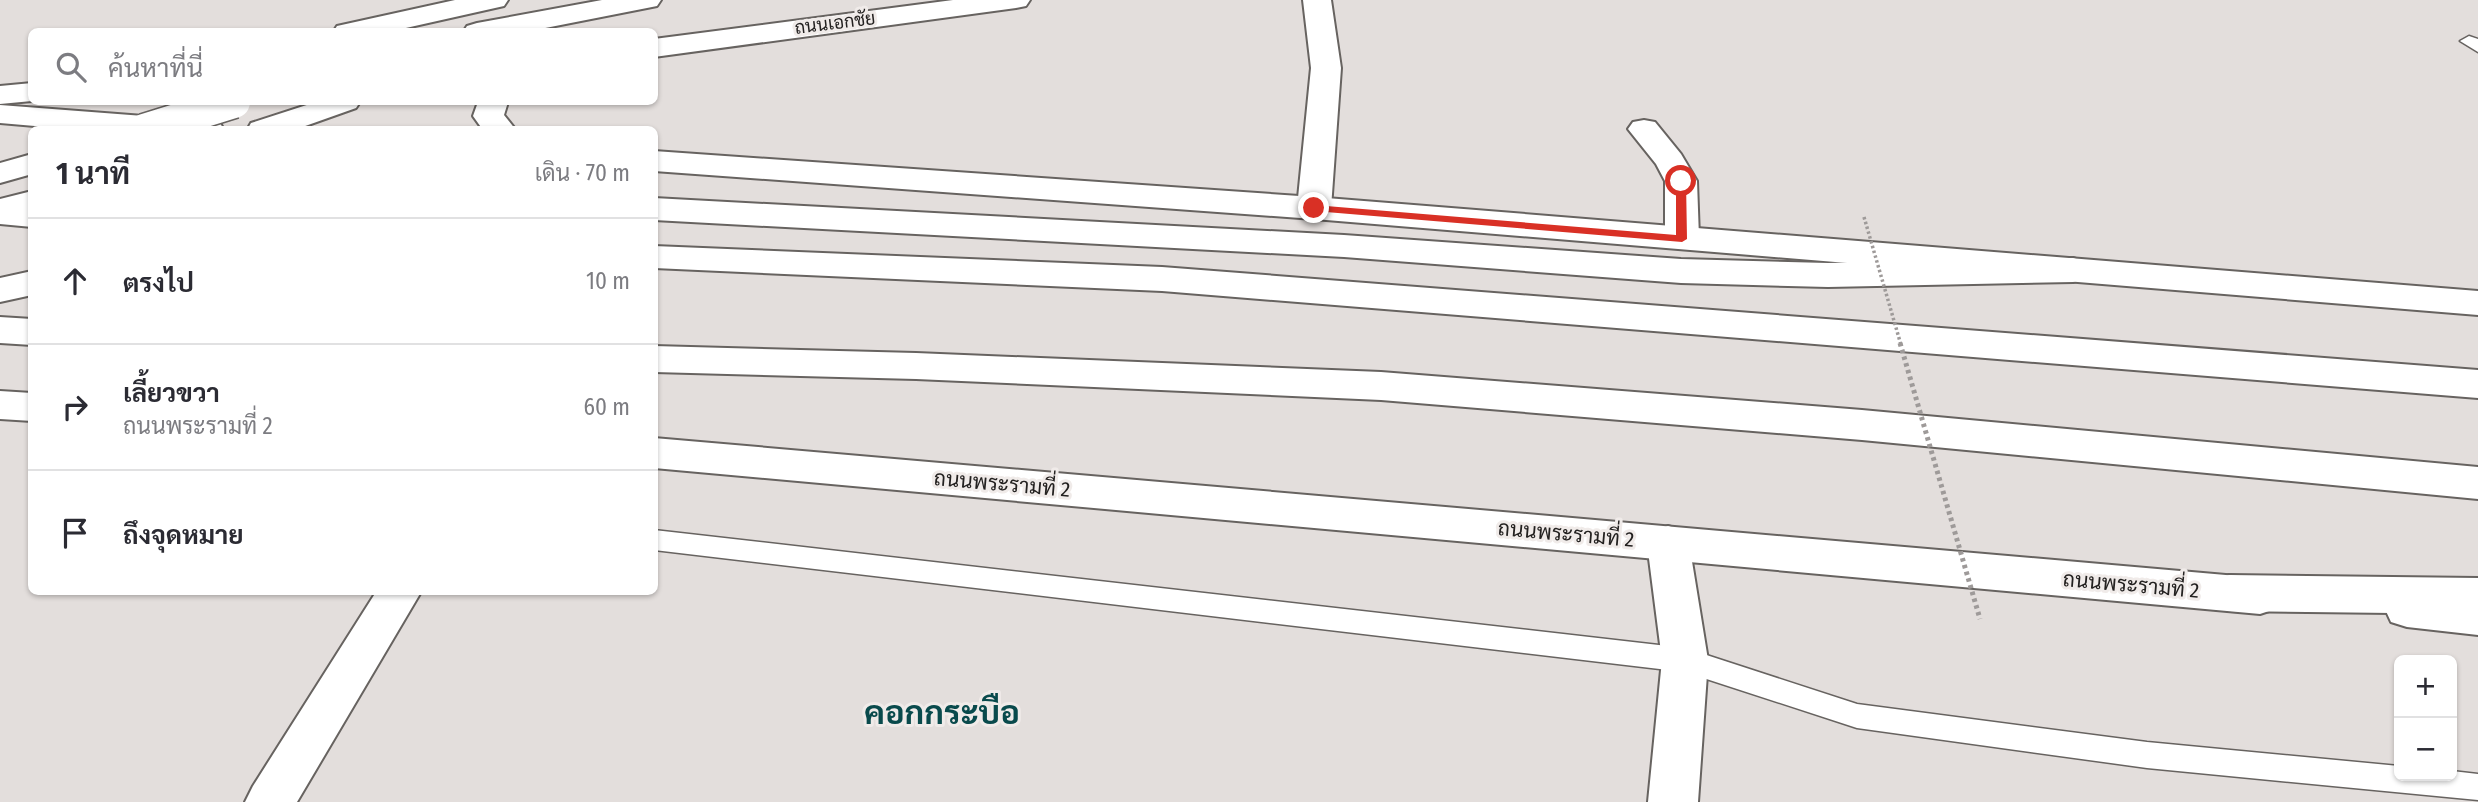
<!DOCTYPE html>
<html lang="th">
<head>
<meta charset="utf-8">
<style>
  :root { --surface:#fff; --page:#f7f7f7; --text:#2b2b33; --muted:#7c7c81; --line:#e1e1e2 }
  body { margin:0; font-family:"Fira Sans Condensed",Sarabun,sans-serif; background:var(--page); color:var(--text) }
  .controls { position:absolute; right:21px; bottom:21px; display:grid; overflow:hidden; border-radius:10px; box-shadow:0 2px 5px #0004 }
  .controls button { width:63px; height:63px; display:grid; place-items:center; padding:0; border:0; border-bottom:2px solid var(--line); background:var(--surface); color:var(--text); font:35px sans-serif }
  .stop { position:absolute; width:21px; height:21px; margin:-16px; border:5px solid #d93025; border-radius:50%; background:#fff }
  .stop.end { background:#d93025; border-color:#fff; box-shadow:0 2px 7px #0008 }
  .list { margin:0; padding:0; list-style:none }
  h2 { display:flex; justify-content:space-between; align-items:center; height:91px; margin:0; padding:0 28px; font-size:30px }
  h2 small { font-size:23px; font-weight:400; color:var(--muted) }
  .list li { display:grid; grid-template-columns:46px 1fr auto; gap:21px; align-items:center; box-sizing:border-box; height:126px; padding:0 28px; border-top:2px solid var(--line) }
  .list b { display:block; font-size:26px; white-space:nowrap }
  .list p { margin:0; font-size:23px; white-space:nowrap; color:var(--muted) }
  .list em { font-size:23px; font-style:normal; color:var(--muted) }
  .icon { flex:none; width:38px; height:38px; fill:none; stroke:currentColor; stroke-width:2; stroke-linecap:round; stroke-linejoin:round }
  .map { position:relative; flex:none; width:2478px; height:802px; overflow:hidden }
  .search { position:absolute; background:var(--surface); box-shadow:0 2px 5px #0004; left:28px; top:28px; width:630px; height:77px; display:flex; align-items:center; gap:18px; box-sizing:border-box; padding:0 24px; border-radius:10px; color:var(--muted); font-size:26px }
  .panel { position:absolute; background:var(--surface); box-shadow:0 2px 5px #0004; left:28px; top:126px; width:630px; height:469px; border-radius:10px }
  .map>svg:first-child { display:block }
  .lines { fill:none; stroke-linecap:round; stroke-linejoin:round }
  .service-casing { stroke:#676360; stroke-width:3 }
  .minor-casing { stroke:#676360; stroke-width:4 }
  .secondary-casing { stroke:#676360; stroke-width:4 }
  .primary-casing { stroke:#676360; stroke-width:4 }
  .trunk-casing { stroke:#676360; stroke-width:4 }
  .service { fill:#fff; fill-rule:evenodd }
  .minor { fill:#fff; fill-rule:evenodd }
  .secondary { fill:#fff; fill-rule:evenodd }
  .primary { fill:#fff; fill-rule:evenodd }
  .trunk { fill:#fff; fill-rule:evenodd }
  .primary-bridge-casing { stroke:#676360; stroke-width:35; stroke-linecap:butt }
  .path-bridge-far1 { stroke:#9e9a99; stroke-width:3.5; stroke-dasharray:2.5 2.5; stroke-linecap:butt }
  .path-bridge { stroke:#9e9a99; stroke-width:5; stroke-dasharray:3.5 3.5; stroke-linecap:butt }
  .primary-bridge { stroke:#fff; stroke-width:32 }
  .route { fill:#d93025 }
  .labels { text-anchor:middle; stroke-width:6; stroke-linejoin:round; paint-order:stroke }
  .far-street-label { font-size:18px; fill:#232120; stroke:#f0ebe9 }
  .street-label { font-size:21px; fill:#232120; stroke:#f0ebe9 }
  .near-district-label { font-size:33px; font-weight:bold; fill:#094a4c; stroke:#f0ebe9 }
</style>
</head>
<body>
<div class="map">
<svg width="2478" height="802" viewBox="0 0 2478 802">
  <rect width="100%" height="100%" fill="#e3dedc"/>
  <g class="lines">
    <defs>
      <path id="service" d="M2469,36l9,3v13l-18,-11z
        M654,530l1031,118 172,56 290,38 252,24v10h53v-5l26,3v26l-331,-32 -290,-40 -172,-56 -1031,-122z"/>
      <path id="minor" d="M1303,0h28l10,68 -10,140 -5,7 -12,4 -12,-4 -5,-7 14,-140z
        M1644,120l11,2 26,32 16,27 2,57 -5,8 -12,3 -12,-3 -5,-8v-57l-9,-17 -28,-35 5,-7z
        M1668,526l15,5 6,12 19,117 -10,142h-50l14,-142 -15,-117 6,-12z
        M376,592h45l-124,210h-52l8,-16z"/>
      <path id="secondary" d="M0,105l209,16 11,2 4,7h-143l-81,-7z
        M654,151l660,46 1164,94v24l-1164,-96 -660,-48z
        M0,391l32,2v28l-32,-2z
        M654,438l1606,140 15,5 7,13 -7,13 -15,5 -1606,-146z
        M2407,591l71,6v38l-71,-8 -16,-5 -6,-13 6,-13z"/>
      <path id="primary" d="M455,0h53l-4,6 -116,26h-55l4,-6z
        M602,0h59l-4,6 -10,2 -122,24h-62l4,-6 10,-3z
        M953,0h77l-4,6 -10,2 -362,49v-18z
        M32,83v18l-32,3v-18z
        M316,102h44l-4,6 -62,22h-47l4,-7z
        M478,102h30l-4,13 12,15h-33l-10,-14z
        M32,154v20l-32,9v-20z
        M32,191v21l-32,9v-22z
        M654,198l690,37 337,24 147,4 245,-5 12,4 6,8 -6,8 -12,4 -245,5 -147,-4 -337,-26 -690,-37z
        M32,271v24l-32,7v-24z"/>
      <path id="trunk" d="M0,202l32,3v22l-32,-3z
        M654,246l508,21 1316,103v28l-1316,-107 -508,-23z
        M0,317l32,2v26l-32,-2z
        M654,346l262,7 465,19 481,38 616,57v32l-616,-59 -481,-40 -465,-21 -262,-7z
        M2229,575l249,3v36l-249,-3 -15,-5 -7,-13 7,-13z"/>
    </defs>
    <use href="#service" class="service-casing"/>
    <use href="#minor" class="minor-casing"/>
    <use href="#secondary" class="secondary-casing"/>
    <use href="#primary" class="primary-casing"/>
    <use href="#trunk" class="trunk-casing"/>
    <use href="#service" class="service"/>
    <use href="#minor" class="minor"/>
    <use href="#secondary" class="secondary"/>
    <use href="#primary" class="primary"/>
    <use href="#trunk" class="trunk"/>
    <defs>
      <path id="primary-bridge" d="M144,130l90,-28"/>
    </defs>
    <use href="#primary-bridge" class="primary-bridge-casing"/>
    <path class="path-bridge-far1" d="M1864,217l37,128"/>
    <path class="path-bridge" d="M1900,343l80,276"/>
    <use href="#primary-bridge" class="primary-bridge"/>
  </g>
  <path class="route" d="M1681,178l5,3 1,58 -5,3 -368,-31 -5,-3 5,-3 362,30v-54z"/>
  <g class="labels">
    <g class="far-street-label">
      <text transform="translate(835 23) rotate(-7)" y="6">ถนนเอกชัย</text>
    </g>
    <g class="street-label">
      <text transform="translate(1002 484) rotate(5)" y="7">ถนนพระรามที่ 2</text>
      <text transform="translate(1566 534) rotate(5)" y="7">ถนนพระรามที่ 2</text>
      <text transform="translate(2131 585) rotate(5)" y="7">ถนนพระรามที่ 2</text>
    </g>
    <g class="near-district-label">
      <text x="942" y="724">คอกกระบือ</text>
    </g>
  </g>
</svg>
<div class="controls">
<button>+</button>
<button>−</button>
</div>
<div class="stop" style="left:1681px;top:181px"></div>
<div class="stop end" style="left:1314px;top:208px"></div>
<div class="search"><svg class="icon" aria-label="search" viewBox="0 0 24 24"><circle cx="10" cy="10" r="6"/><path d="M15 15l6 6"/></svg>ค้นหาที่นี่</div>
<section class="panel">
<h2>1 นาที<small>เดิน · 70 m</small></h2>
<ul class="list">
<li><svg class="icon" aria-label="ahead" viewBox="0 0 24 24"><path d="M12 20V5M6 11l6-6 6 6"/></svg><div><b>ตรงไป</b></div><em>10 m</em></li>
<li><svg class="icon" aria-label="right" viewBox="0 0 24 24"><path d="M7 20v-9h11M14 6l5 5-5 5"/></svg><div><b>เลี้ยวขวา</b><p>ถนนพระรามที่ 2</p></div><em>60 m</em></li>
<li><svg class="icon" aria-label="arrive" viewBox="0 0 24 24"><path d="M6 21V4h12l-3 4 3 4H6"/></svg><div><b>ถึงจุดหมาย</b></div></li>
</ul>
</section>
</div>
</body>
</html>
